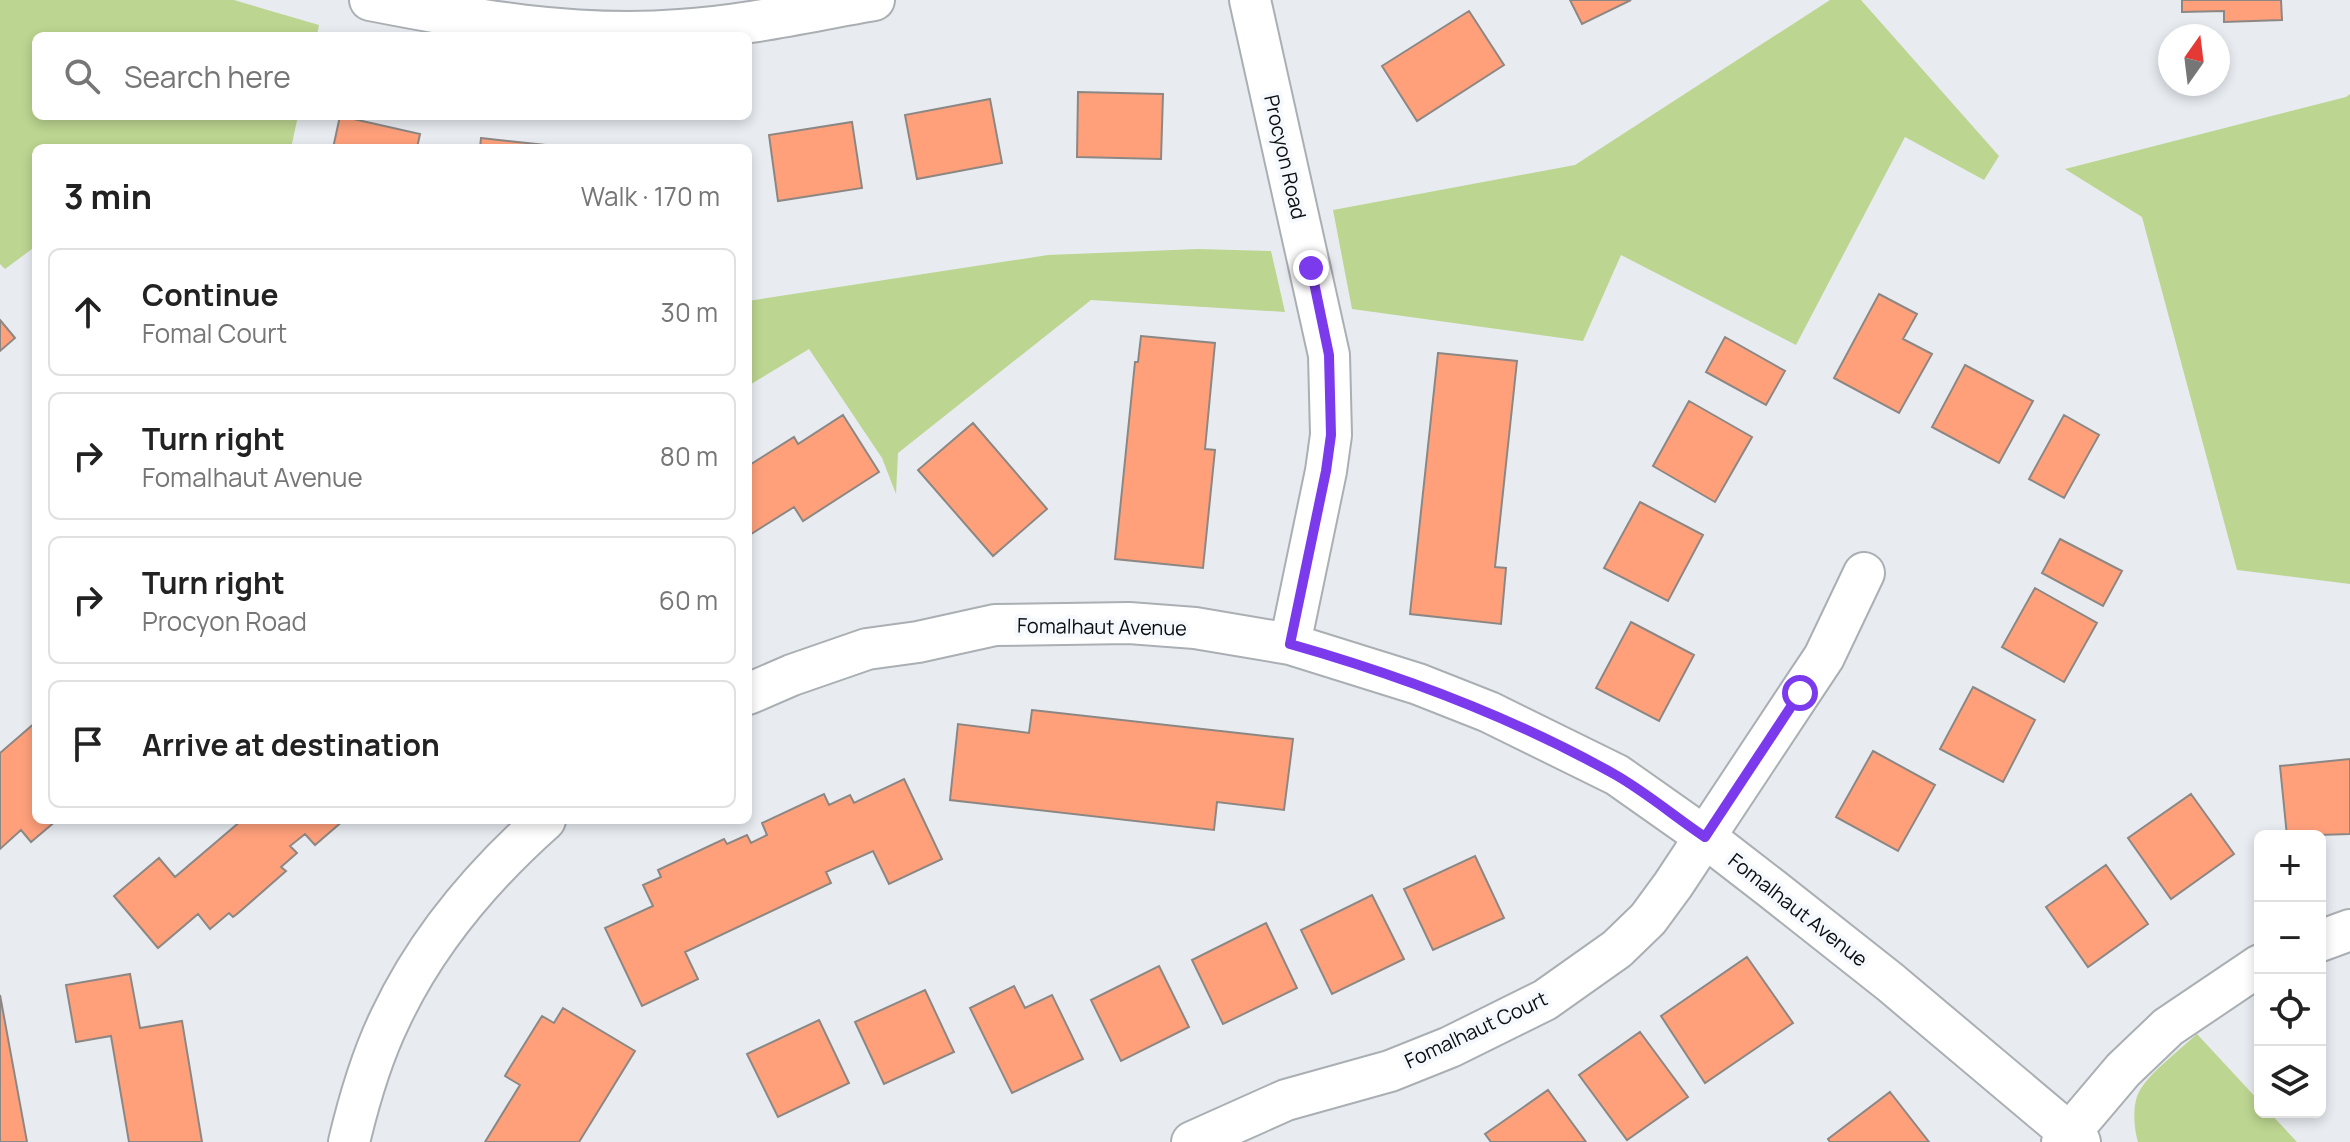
<!DOCTYPE html>
<html lang="en">
<head>
<meta charset="utf-8">
<style>
  :root { --surface:#fff; --page:#f2f2f2; --text:#222; --muted:#767676; --line:#e0e0e0 }
  body { margin:0; font-family:Manrope,sans-serif; background:var(--page); color:var(--text) }
  .controls { position:absolute; right:24px; bottom:24px; display:grid; overflow:hidden; border-radius:12px; box-shadow:0 4px 12px #0003 }
  .controls button { width:72px; height:72px; display:grid; place-items:center; padding:0; border:0; border-bottom:2px solid var(--line); background:var(--surface); color:var(--text); font:40px sans-serif }
  .compass { position:absolute; left:2158px; top:24px; width:72px; height:72px; border-radius:50%; background:var(--surface); box-shadow:0 4px 12px #0003; rotate:14deg }
  .stop { position:absolute; width:24px; height:24px; margin:-18px; border:6px solid #7c3aed; border-radius:50%; background:#fff }
  .stop.end { background:#7c3aed; border-color:#fff; box-shadow:0 2px 8px #0008 }
  .list { margin:0; padding:0; list-style:none }
  h2 { display:flex; justify-content:space-between; align-items:center; height:104px; margin:0; padding:0 32px; font-size:34px }
  h2 small { font-size:26px; font-weight:400; color:var(--muted) }
  .list li { display:grid; grid-template-columns:52px 1fr auto; gap:24px; align-items:center; box-sizing:border-box; height:128px; margin:0 16px 16px; padding:0 16px; border:2px solid var(--line); border-radius:12px }
  .list b { display:block; font-size:30px; white-space:nowrap }
  .list p { margin:0; font-size:26px; white-space:nowrap; color:var(--muted) }
  .list em { font-size:26px; font-style:normal; color:var(--muted) }
  .icon { flex:none; width:44px; height:44px; fill:none; stroke:currentColor; stroke-width:2; stroke-linecap:round; stroke-linejoin:round }
  .map { position:relative; flex:none; width:2350px; height:1142px; overflow:hidden }
  .search { position:absolute; background:var(--surface); box-shadow:0 4px 12px #0003; left:32px; top:32px; width:720px; height:88px; display:flex; align-items:center; gap:20px; box-sizing:border-box; padding:0 28px; border-radius:12px; color:var(--muted); font-size:30px }
  .panel { position:absolute; background:var(--surface); box-shadow:0 4px 12px #0003; left:32px; top:144px; width:720px; height:680px; border-radius:12px }
  .map>svg:first-child { display:block }
  .green { fill:#bcd590 }
  .building { fill:#ffa07b; stroke:#8d8784; stroke-width:2 }
  .lines { fill:none; stroke-linecap:round; stroke-linejoin:round }
  .street-casing { stroke:#aaafb3; stroke-width:44 }
  .street { stroke:#fff; stroke-width:40 }
  .route { stroke:#7c3aed; stroke-width:10 }
  .labels { text-anchor:middle; stroke-width:8; stroke-linejoin:round; paint-order:stroke }
  .street-label { font-size:20px; fill:#0b0d0e; stroke:#f5f9fe }
</style>
</head>
<body>
<div class="map">
<svg width="2350" height="1142" viewBox="0 0 2350 1142">
  <rect width="100%" height="100%" fill="#e8ecf1"/>
  <path class="green" d="M0,0h234l85,25 -2,11h-281v80h262l-7,32h-255v98l-31,23 -5,-5z
    M1830,0h31l138,156 -15,24 -79,-43 -109,208 -175,-90 -38,86 -231,-32 -19,-99 242,-45z
    M2350,94v490l-113,-14 -95,-353 -77,-48 281,-72z
    M1198,249l73,2 14,61 -194,-12 -193,153 -2,41 -14,-36 -73,-109 -61,37v-85l300,-46z
    M2197,1034l63,68v10h9l28,30h-159c-4,-13 -6,-37 1,-50 8,-17 43,-44 58,-58z"/>
  <path class="building" d="M1570,0h61l-49,24z
    M2182,0h99l1,20 -58,2v-11l-42,1z
    M1469,11l35,54 -87,56 -35,-55z
    M1078,92l85,2 -2,65 -84,-2z
    M990,99l12,64 -85,16 -12,-64z
    M340,116l80,18 -3,14h-84z
    M852,122l10,66 -84,13 -9,-66z
    M481,138l83,9v1h-84z
    M1879,294l38,20 -14,25 29,15 -33,59 -65,-35z
    M0,320l15,18 -15,13z
    M1141,336l74,7 -10,106 10,1 -12,118 -88,-9 20,-197h3z
    M1725,337l60,34 -19,34 -60,-33z
    M1438,353l79,8 -22,206 11,1 -5,56 -91,-10z
    M1965,365l68,36 -34,62 -67,-36z
    M1689,401l63,36 -37,65 -62,-36z
    M843,415l36,57 -76,49 -9,-14 -46,29v-70l46,-29 4,7z
    M2064,415l35,20 -35,63 -35,-19z
    M973,423l74,86 -54,47 -75,-86z
    M1640,502l63,33 -35,66 -64,-33z
    M2060,539l62,32 -19,35 -61,-33z
    M2035,588l62,35 -33,59 -62,-35z
    M1631,622l63,33 -35,66 -63,-33z
    M1973,687l62,33 -32,62 -63,-33z
    M1032,710l261,29 -9,71 -67,-8 -3,28 -264,-30 8,-76 71,9z
    M36,722v98h21l-26,22 -10,-12 -21,19v-96z
    M1873,751l62,34 -37,66 -62,-34z
    M2350,759v75l-63,2 -7,-70z
    M904,779l38,80 -53,25 -16,-33 -47,21 5,11 -146,69 13,27 -56,27 -37,-78 48,-22 -10,-21 18,-8 -3,-7 66,-31 3,5 20,-9 4,8 16,-8 -5,-12 62,-29 5,11 21,-10 4,8z
    M2191,794l43,60 -63,45 -43,-61z
    M242,820h102l-29,25 -10,-11 -15,12 7,7 -16,14 5,4 -49,43 -4,3 -4,-4 -19,16 -12,-15 -40,34 -44,-52 45,-38 16,19z
    M1475,856l29,62 -71,32 -29,-61z
    M2106,865l42,59 -60,43 -42,-60z
    M1372,895l32,64 -72,35 -31,-64z
    M1266,923l31,65 -74,36 -31,-64z
    M1747,957l46,66 -88,60 -44,-67z
    M1159,966l30,61 -68,34 -30,-61z
    M130,974l10,54 42,-7 20,121h-73l-18,-106 -35,6 -10,-57z
    M1014,986l11,22 27,-13 31,64 -71,34 -42,-85z
    M925,990l29,62 -70,32 -29,-62z
    M0,995l27,147h-27z
    M563,1008l72,43 -56,91h-94l35,-57 -15,-9 4,-7 33,-53 12,7z
    M819,1020l30,63 -71,34 -31,-63z
    M1640,1032l48,65 -61,43 -48,-65z
    M1548,1090l38,52h-95l-6,-8z
    M1890,1092l39,50h-99l-2,-3z"/>
  <g class="lines">
    <defs>
      <path id="street" d="M370,0c102,20 206,38 310,30 65,-4 130,-19 194,-30
        M1250,0l79,355 2,80 -5,36 -36,173
        M748,694l44,-19 75,-26 51,-7 77,-17 134,-2 66,5 95,16 128,40 71,28 128,63 88,62 66,51 119,94 190,160
        M2320,941l30,-11
        M349,1142c10,-42 22,-84 41,-123 36,-77 92,-143 155,-199
        M1192,1142l94,-42 104,-29 60,-24 95,-47 72,-51 31,-30 25,-34 127,-192 24,-36 40,-84
        M2062,1142l61,-72 45,-43 92,-62"/>
    </defs>
    <use href="#street" class="street-casing"/>
    <use href="#street" class="street"/>
  </g>
  <g class="lines">
    <path class="route" d="M1311,268l18,87 2,80 -5,36 -36,173c113,32 222,73 324,130 32,18 61,43 91,63l95,-144"/>
  </g>
  <g class="labels">
    <g class="street-label">
      <text transform="translate(1285 157) rotate(77)" y="7">Procyon Road</text>
      <text transform="translate(1102 627) rotate(1)" y="7">Fomalhaut Avenue</text>
      <text transform="translate(1798 910) rotate(38)" y="7">Fomalhaut Avenue</text>
      <text transform="translate(1476 1030) rotate(-25)" y="7">Fomalhaut Court</text>
    </g>
  </g>
</svg>
<div class="controls">
<button>+</button>
<button>−</button>
<button><svg class="icon" aria-label="locate" viewBox="0 0 24 24"><circle cx="12" cy="12" r="6"/><path d="M12 2v4M12 18v4M2 12h4M18 12h4"/></svg></button>
<button><svg class="icon" aria-label="layers" viewBox="0 0 24 24"><path d="M12 4l9 5-9 5-9-5zM3 14l9 5 9-5"/></svg></button>
</div>
<svg class="compass" viewBox="-18 -18 36 36"><path d="M0-13l5 13h-10z" fill="#e53935"/><path d="M0 13l5-13h-10z" fill="#767676"/></svg>
<div class="stop" style="left:1800px;top:693px"></div>
<div class="stop end" style="left:1311px;top:268px"></div>
<div class="search"><svg class="icon" aria-label="search" viewBox="0 0 24 24"><circle cx="10" cy="10" r="6"/><path d="M15 15l6 6"/></svg>Search here</div>
<section class="panel">
<h2>3 min<small>Walk · 170 m</small></h2>
<ul class="list">
<li><svg class="icon" aria-label="ahead" viewBox="0 0 24 24"><path d="M12 20V5M6 11l6-6 6 6"/></svg><div><b>Continue</b><p>Fomal Court</p></div><em>30 m</em></li>
<li><svg class="icon" aria-label="right" viewBox="0 0 24 24"><path d="M7 20v-9h11M14 6l5 5-5 5"/></svg><div><b>Turn right</b><p>Fomalhaut Avenue</p></div><em>80 m</em></li>
<li><svg class="icon" aria-label="right" viewBox="0 0 24 24"><path d="M7 20v-9h11M14 6l5 5-5 5"/></svg><div><b>Turn right</b><p>Procyon Road</p></div><em>60 m</em></li>
<li><svg class="icon" aria-label="arrive" viewBox="0 0 24 24"><path d="M6 21V4h12l-3 4 3 4H6"/></svg><div><b>Arrive at destination</b></div></li>
</ul>
</section>
</div>
</body>
</html>
